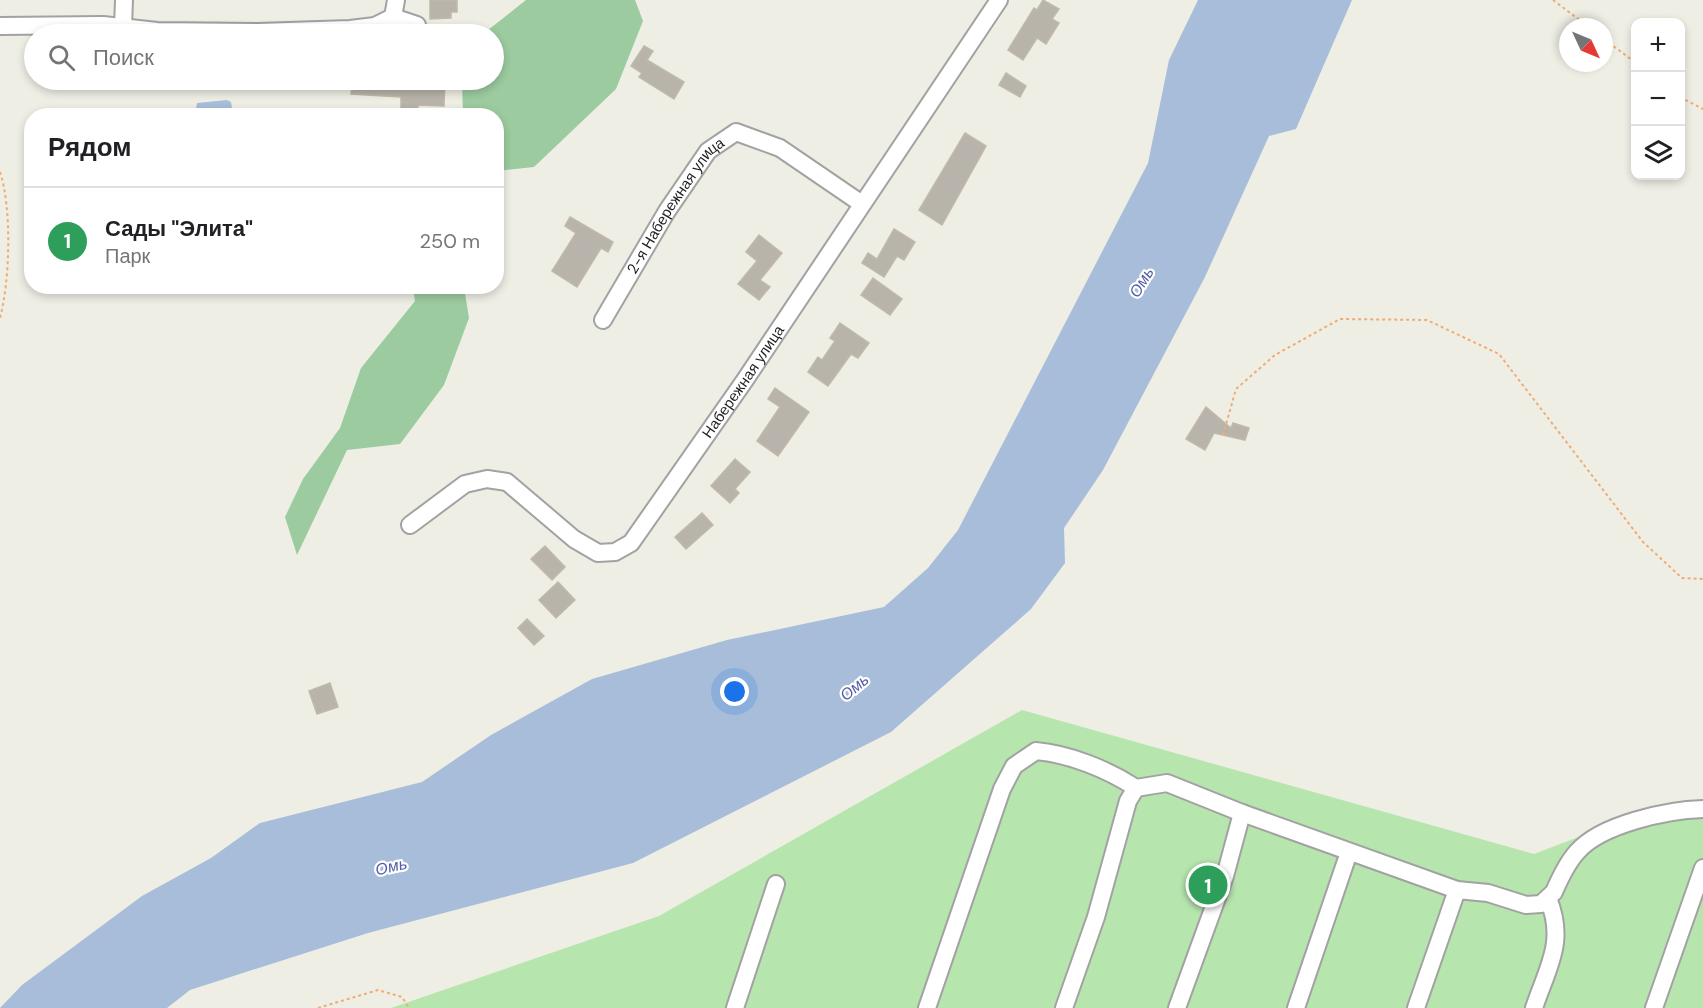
<!DOCTYPE html>
<html lang="ru">
<head>
<meta charset="utf-8">
<style>
  :root { --surface:#fff; --page:#f6f6f6; --text:#202124; --muted:#757577; --line:#e0e0e0; --accent:#db2777 }
  body { margin:0; font-family:"DM Sans",sans-serif; background:var(--page); color:var(--text) }
  .controls { position:absolute; right:18px; top:18px; display:grid; overflow:hidden; border-radius:12px; box-shadow:0 3px 9px #0003 }
  .controls button { width:54px; height:54px; display:grid; place-items:center; padding:0; border:0; border-bottom:2px solid var(--line); background:var(--surface); color:var(--text); font:30px sans-serif }
  .compass { position:absolute; left:1559px; top:18px; width:54px; height:54px; border-radius:50%; background:var(--surface); box-shadow:0 3px 9px #0003; rotate:134deg }
  .you { position:absolute; left:735px; top:692px; width:21px; height:21px; margin:-15px; border:4px solid #fff; border-radius:50%; background:#1a73e8; box-shadow:0 0 0 9px #1a73e833 }
  .badge { display:grid; place-items:center; width:39px; height:39px; border-radius:50%; background:var(--accent); color:#fff; font-size:20px; font-weight:700 }
  .pin { position:absolute; translate:-50% -50%; border:3px solid #fff; box-shadow:0 2px 6px #0006 }
  .list { margin:0; padding:0; list-style:none }
  h2 { display:flex; justify-content:space-between; align-items:center; height:78px; margin:0; padding:0 24px; font-size:26px }
  h2 small { font-size:20px; font-weight:400; color:var(--muted) }
  .list li { display:grid; grid-template-columns:39px 1fr auto; gap:18px; align-items:center; box-sizing:border-box; height:108px; padding:0 24px; border-top:2px solid var(--line) }
  .list b { display:block; font-size:22px; white-space:nowrap }
  .list p { margin:0; font-size:20px; white-space:nowrap; color:var(--muted) }
  .list em { font-size:20px; font-style:normal; color:var(--muted) }
  .icon { flex:none; width:33px; height:33px; fill:none; stroke:currentColor; stroke-width:2; stroke-linecap:round; stroke-linejoin:round }
  .map { position:relative; flex:none; width:1703px; height:1008px; overflow:hidden }
  .search { position:absolute; background:var(--surface); box-shadow:0 3px 9px #0003; left:24px; top:24px; width:480px; height:66px; display:flex; align-items:center; gap:15px; box-sizing:border-box; padding:0 21px; border-radius:33px; color:var(--muted); font-size:22px }
  .panel { position:absolute; background:var(--surface); box-shadow:0 3px 9px #0003; left:24px; top:108px; width:480px; height:186px; border-radius:24px }
  .map>svg:first-child { display:block }
  .grass { fill:#b6e5ae }
  .forest { fill:#9ccb9f }
  .water { fill:#a8bdd9 }
  .building { fill:#b8b4ab; stroke:#bfbaa8; stroke-width:1.5 }
  .lines { fill:none; stroke-linecap:round; stroke-linejoin:round }
  .minor-casing { stroke:#a2a2a2; stroke-width:20 }
  .path { stroke:#f0ac74; stroke-width:2; stroke-dasharray:3 3; stroke-linecap:butt }
  .minor { stroke:#fff; stroke-width:16 }
  .labels { text-anchor:middle; stroke-width:4.5; stroke-linejoin:round; paint-order:stroke }
  .street-label { font-size:15px; fill:#1e1e1e; stroke:#fff }
  .water-label { font-size:16px; font-style:italic; fill:#515ea8; stroke:#fff }
</style>
</head>
<body>
<div class="map">
<svg width="1703" height="1008" viewBox="0 0 1703 1008">
  <rect width="100%" height="100%" fill="#eeeee5"/>
  <path class="grass" d="M1022,710l512,144 126,-48 43,-7v209h-1312l268,-92z"/>
  <path class="forest" d="M526,0h109l8,21 -27,68 -82,78 -37,4 -1,-55 -33,-1 -1,-35h32v-46h-11z
    M413,287h51l5,31 -25,67 -44,59 -53,6 -50,105 -12,-38 18,-38 37,-51 21,-60 54,-67z"/>
  <path class="water" d="M1198,0h154l-56,129 -27,7 -64,141 -102,193 -39,58 1,35 -34,46 -140,123 -258,131 -265,70 -178,57 -23,18h-167l22,-23 120,-89 69,-38 49,-35 162,-41 69,-47 101,-56 135,-39 157,-33 44,-39 30,-38 190,-367 21,-103z
    M227,100l4,2 2,13h-38l2,-12z"/>
  <path class="building" d="M430,0h27v12h-6v6l-21,1z
    M1043,0l16,9 -7,10 7,4 -13,21 -9,-6 -14,22 -15,-10 26,-42 3,2z
    M644,46l9,5 -6,9 37,22 -10,17 -35,-22 3,-4 -11,-7z
    M1006,73l20,13 -6,11 -21,-12z
    M352,80h93l-1,26 -26,-1v7h-17v-15l-50,-3z
    M965,133l21,13 -44,79 -23,-15z
    M570,217l43,25 -5,10 -7,-4 -24,39 -25,-16 24,-38 -11,-7z
    M894,229l21,13 -11,18 -7,-4 -13,21 -22,-14 6,-10 9,6z
    M759,235l23,18 -22,27 10,7 -11,13 -21,-16 19,-23 -11,-9z
    M873,278l29,21 -12,16 -29,-20z
    M840,323l29,20 -11,15 -7,-4 -23,32 -20,-14 10,-15 4,3 13,-19 -5,-3z
    M775,388l34,24 -31,44 -21,-15 23,-34 -12,-8z
    M1206,407l25,21 2,-5 16,5 -4,12 -31,-7 -9,17 -19,-11z
    M735,459l15,13 -15,17 4,4 -9,10 -19,-17z
    M702,513l11,12 -27,24 -11,-12z
    M545,546l20,21 -13,13 -21,-21z
    M558,582l17,18 -19,18 -17,-18z
    M527,619l17,17 -10,9 -16,-17z
    M330,683l8,24 -21,7 -8,-23z"/>
  <g class="lines">
    <defs>
      <g id="minor">
        <path d="M393,17l3,-17"/>
        <path d="M0,26l103,-1 54,6 101,1 92,-3 25,-3 18,-9 24,8"/>
        <path d="M123,27l1,-27"/>
        <path id="s1" d="M603,320l64,-109 41,-60 28,-19 44,16 82,56"/>
        <path id="s2" d="M410,525l55,-41 22,-5 20,3 67,57 24,14 17,-1 16,-9 114,-163 254,-380"/>
        <path d="M735,1008l41,-124"/>
        <path d="M927,1008l75,-219 12,-23 22,-15c33,3 71,18 100,37"/>
        <path d="M1064,1008l32,-91 32,-116 8,-13 31,-5 75,30 215,77 31,3 38,12 15,-1 13,-12c6,-14 13,-29 23,-40 24,-28 91,-42 126,-43"/>
        <path d="M1177,1008l48,-132 17,-63"/>
        <path d="M1296,1008l53,-156"/>
        <path d="M1416,1008l41,-118"/>
        <path d="M1534,1008c14,-42 32,-66 14,-110"/>
        <path d="M1654,1008l49,-140"/>
      </g>
    </defs>
    <use href="#minor" class="minor-casing"/>
    <path class="path" d="M1553,0l36,27
      M1604,39l32,24
      M1680,97l23,12
      M0,172c12,36 10,109 0,146
      M1223,435l13,-46 39,-34 65,-36 87,1 72,34 144,188 39,36 21,1
      M318,1008l60,-18 24,7 7,11"/>
    <use href="#minor" class="minor"/>
  </g>
  <g class="labels">
    <g class="street-label">
      <text dy="5" stroke="none"><textPath href="#s1" startOffset="136">2-я Набережная улица</textPath></text>
      <text dy="5" stroke="none"><textPath href="#s2" startOffset="459">Набережная улица</textPath></text>
    </g>
    <g class="water-label">
      <text transform="translate(1141 282) rotate(-59)" y="6">Омь</text>
      <text transform="translate(854 687) rotate(-40)" y="6">Омь</text>
      <text transform="translate(391 866) rotate(-13)" y="6">Омь</text>
    </g>
  </g>
</svg>
<div class="controls">
<button>+</button>
<button>−</button>
<button><svg class="icon" aria-label="layers" viewBox="0 0 24 24"><path d="M12 4l9 5-9 5-9-5zM3 14l9 5 9-5"/></svg></button>
</div>
<svg class="compass" viewBox="-18 -18 36 36"><path d="M0-13l5 13h-10z" fill="#e53935"/><path d="M0 13l5-13h-10z" fill="#757577"/></svg>
<div class="you"></div>
<div class="pin badge" style="left:1208px;top:885px;background:#2e9e5b">1</div>
<div class="search"><svg class="icon" aria-label="search" viewBox="0 0 24 24"><circle cx="10" cy="10" r="6"/><path d="M15 15l6 6"/></svg>Поиск</div>
<section class="panel">
<h2>Рядом<small></small></h2>
<ul class="list">
<li><span class="badge" style="background:#2e9e5b">1</span><div><b>Сады &quot;Элита&quot;</b><p>Парк</p></div><em>250 m</em></li>
</ul>
</section>
</div>
</body>
</html>
